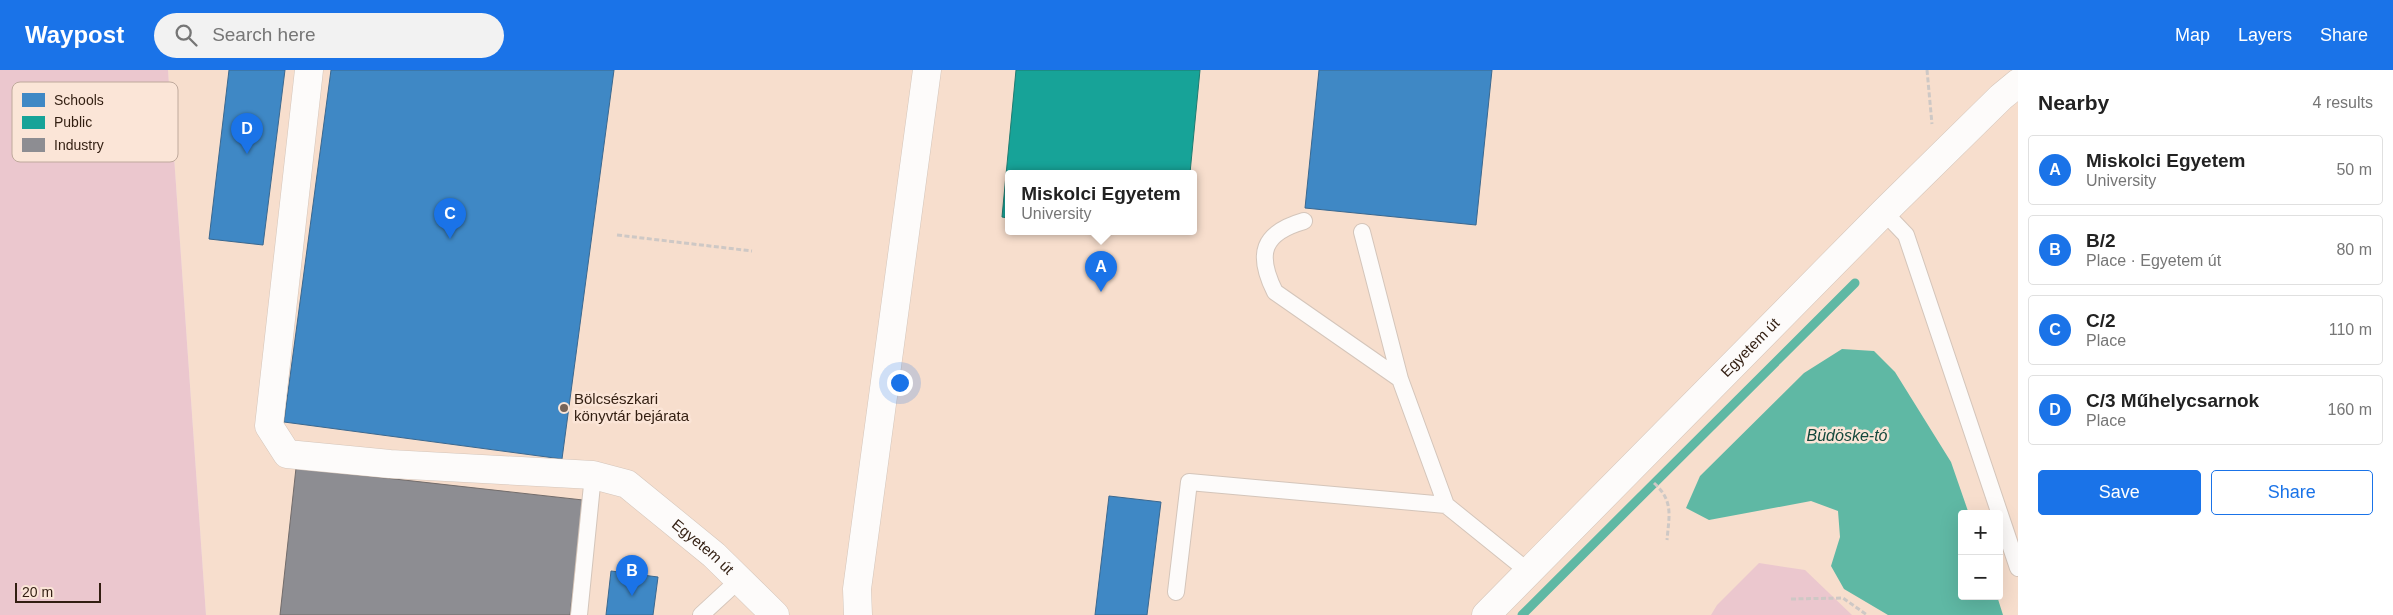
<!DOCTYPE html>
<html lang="en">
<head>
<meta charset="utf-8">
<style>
  :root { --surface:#fff; --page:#f2f2f2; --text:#222; --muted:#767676; --line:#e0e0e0; --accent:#1a73e8 }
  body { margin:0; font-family:Helvetica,sans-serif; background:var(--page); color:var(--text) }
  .controls { position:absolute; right:15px; bottom:15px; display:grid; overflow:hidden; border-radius:5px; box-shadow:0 5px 20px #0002 }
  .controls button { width:45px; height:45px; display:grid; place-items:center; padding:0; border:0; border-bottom:1px solid var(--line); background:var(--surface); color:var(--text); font:25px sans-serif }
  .scale { position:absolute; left:15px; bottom:12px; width:86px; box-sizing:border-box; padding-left:5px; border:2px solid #321e11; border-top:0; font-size:14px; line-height:18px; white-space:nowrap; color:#321e11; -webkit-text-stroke:4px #fbe5d7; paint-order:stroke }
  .you { position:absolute; left:899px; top:312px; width:18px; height:18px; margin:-12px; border:4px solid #fff; border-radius:50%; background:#1a73e8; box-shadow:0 0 0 8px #1a73e833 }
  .badge { display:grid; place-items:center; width:32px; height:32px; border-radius:50%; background:var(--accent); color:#fff; font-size:16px; font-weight:700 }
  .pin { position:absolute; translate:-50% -41px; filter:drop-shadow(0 1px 2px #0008) }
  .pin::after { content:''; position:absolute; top:26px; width:18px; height:15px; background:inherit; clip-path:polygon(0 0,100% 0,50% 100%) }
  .popup { position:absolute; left:1005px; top:100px; width:192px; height:65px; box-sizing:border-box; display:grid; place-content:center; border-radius:5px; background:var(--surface); filter:drop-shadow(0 1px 4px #0005); font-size:16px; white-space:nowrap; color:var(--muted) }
  .popup b { font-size:19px; color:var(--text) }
  .popup::after { content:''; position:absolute; left:50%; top:100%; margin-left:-10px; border:10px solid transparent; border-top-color:var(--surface) }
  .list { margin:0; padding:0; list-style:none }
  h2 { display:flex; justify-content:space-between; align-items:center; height:65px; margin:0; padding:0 20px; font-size:21px }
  h2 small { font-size:16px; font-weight:400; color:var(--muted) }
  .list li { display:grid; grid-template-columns:32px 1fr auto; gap:15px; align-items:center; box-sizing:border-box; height:70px; margin:0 10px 10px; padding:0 10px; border:1px solid var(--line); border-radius:5px }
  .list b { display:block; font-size:19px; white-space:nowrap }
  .list p { margin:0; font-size:16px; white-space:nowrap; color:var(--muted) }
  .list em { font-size:16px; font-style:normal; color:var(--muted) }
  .actions { display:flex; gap:10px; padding:15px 20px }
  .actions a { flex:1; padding:11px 0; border:1px solid var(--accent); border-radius:5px; text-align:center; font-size:18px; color:var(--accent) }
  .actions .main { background:var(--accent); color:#fff }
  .icon { flex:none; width:28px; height:28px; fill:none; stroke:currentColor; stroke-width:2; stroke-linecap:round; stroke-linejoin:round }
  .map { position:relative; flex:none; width:2018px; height:545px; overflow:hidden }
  header { display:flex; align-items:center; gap:30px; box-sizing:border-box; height:70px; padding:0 25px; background:var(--accent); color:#fff }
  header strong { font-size:24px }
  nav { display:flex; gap:28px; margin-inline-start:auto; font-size:18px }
  .search { width:350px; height:45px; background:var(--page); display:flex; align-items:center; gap:12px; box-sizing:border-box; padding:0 18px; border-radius:28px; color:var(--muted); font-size:19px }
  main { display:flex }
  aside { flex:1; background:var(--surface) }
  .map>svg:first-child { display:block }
  .built { fill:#f7decd; fill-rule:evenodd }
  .green { fill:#ebc7ce }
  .water { fill:#5fb8a4 }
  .schools { fill:#3f88c5; stroke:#3b688f }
  .public { fill:#17a398; stroke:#1f7b70 }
  .industry { fill:#8d8d92; stroke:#726c6b }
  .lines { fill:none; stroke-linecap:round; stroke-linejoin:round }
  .stream { stroke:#5fb8a4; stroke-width:9 }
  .service-casing { stroke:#d4c5ba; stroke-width:18 }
  .minor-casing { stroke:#d4c5ba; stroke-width:29 }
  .path { stroke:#cec8c5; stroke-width:3; stroke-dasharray:5 2.5; stroke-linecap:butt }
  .service { stroke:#fdfbfa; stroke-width:16 }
  .minor { stroke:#fdfbfa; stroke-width:28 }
  .poi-dot { fill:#766459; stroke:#fbe5d7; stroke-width:2 }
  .labels { text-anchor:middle; stroke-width:5; stroke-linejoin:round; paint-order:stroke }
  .street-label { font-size:15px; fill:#321e11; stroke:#fbe5d7 }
  .poi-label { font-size:15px; fill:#321e11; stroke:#fbe5d7; text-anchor:start }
  .water-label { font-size:16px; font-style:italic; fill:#14483c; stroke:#fbe5d7 }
  .key { fill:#fbe5d7; stroke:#bfa99c; stroke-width:1 }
  .key-label { font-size:14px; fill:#321e11 }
</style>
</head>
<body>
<header>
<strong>Waypost</strong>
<div class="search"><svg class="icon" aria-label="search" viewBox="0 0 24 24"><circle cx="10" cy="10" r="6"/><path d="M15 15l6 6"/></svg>Search here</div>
<nav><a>Map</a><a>Layers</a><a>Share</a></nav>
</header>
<main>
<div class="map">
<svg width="2018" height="545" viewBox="0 0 2018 545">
  <rect width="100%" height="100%" fill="#f3e7df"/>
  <path class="built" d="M168,0h1850v545h-1812zM1008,103h186v58h-186zM1962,444h37v82h-37z"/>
  <path class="green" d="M0,0h168l38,545h-206z
    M1759,493l46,7 47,45h-141l6,-10z"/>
  <path class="water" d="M1842,279l32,2 21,21 56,90 18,52h-7v82h35l6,19h-115l-44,-26 -13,-23 9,-29 -2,-26 -27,-10 -102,19 -23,-12 14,-32 104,-103z"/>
  <path class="schools" d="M229,0h56l-22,175 -54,-6z
    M331,0h283l-52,389 -278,-37z
    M1319,0h173l-16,155 -171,-17z
    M1109,426l52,6 -14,113h-52z
    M611,501l47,6 -5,38h-47z"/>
  <path class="public" d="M1016,0h184l-10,103h-182v45l-6,-1z"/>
  <path class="industry" d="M296,398l287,32 -13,115h-290z"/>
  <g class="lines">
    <path class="stream" d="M1522,545l333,-332"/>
    <defs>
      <path id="service" d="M1884,142l22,23 112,333
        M1304,151c-42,12 -48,33 -29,71l125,87 46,126 83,67
        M1362,162l38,147
        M1176,522l13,-110 257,23
        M579,545l14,-140
        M701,545l39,-36"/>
      <g id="minor">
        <path id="s1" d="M309,0l-40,356 18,28 103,10 203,11 34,9 87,71 61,60"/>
        <path d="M858,545l-1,-26 70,-519"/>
        <path id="s2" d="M1486,545l398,-403 117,-115 17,-14"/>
      </g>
    </defs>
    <use href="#service" class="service-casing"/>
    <use href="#minor" class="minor-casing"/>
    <path class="path" d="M1927,0l5,54
      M617,165l135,16
      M1654,413c20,18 15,33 13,57
      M1791,529l52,-1 24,17"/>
    <use href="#service" class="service"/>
    <use href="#minor" class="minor"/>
  </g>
  <circle class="poi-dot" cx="564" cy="338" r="5"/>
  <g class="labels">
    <g class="street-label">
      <text dy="5" stroke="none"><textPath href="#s2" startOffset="376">Egyetem út</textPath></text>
      <text dy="5" stroke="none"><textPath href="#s1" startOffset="832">Egyetem út</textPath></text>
    </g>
    <g class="poi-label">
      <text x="574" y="334">Bölcsészkari<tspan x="574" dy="17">könyvtár bejárata</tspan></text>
    </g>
    <g class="water-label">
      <text x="1847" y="371">Büdöske-tó</text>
    </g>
  </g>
  <rect x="12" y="12" width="166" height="80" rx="8" class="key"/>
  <rect x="22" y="23" width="23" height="14" fill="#3f88c5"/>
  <rect x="22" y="46" width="23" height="13" fill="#17a398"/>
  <rect x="22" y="68" width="23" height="14" fill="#8d8d92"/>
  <g class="key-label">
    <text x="54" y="35">Schools</text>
    <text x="54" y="57">Public</text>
    <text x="54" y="80">Industry</text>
  </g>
</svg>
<div class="controls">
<button>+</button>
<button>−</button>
</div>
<div class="scale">20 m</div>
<div class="you"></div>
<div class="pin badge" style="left:1101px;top:222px">A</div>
<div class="popup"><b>Miskolci Egyetem</b>University</div>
<div class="pin badge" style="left:632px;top:526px">B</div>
<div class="pin badge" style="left:450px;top:169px">C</div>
<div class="pin badge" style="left:247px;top:84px">D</div>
</div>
<aside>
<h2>Nearby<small>4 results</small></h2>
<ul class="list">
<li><span class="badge">A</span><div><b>Miskolci Egyetem</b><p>University</p></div><em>50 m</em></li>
<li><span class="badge">B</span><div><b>B/2</b><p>Place · Egyetem út</p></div><em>80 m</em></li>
<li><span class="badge">C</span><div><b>C/2</b><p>Place</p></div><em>110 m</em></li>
<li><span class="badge">D</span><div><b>C/3 Műhelycsarnok</b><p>Place</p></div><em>160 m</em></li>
</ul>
<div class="actions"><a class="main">Save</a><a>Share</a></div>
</aside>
</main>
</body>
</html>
